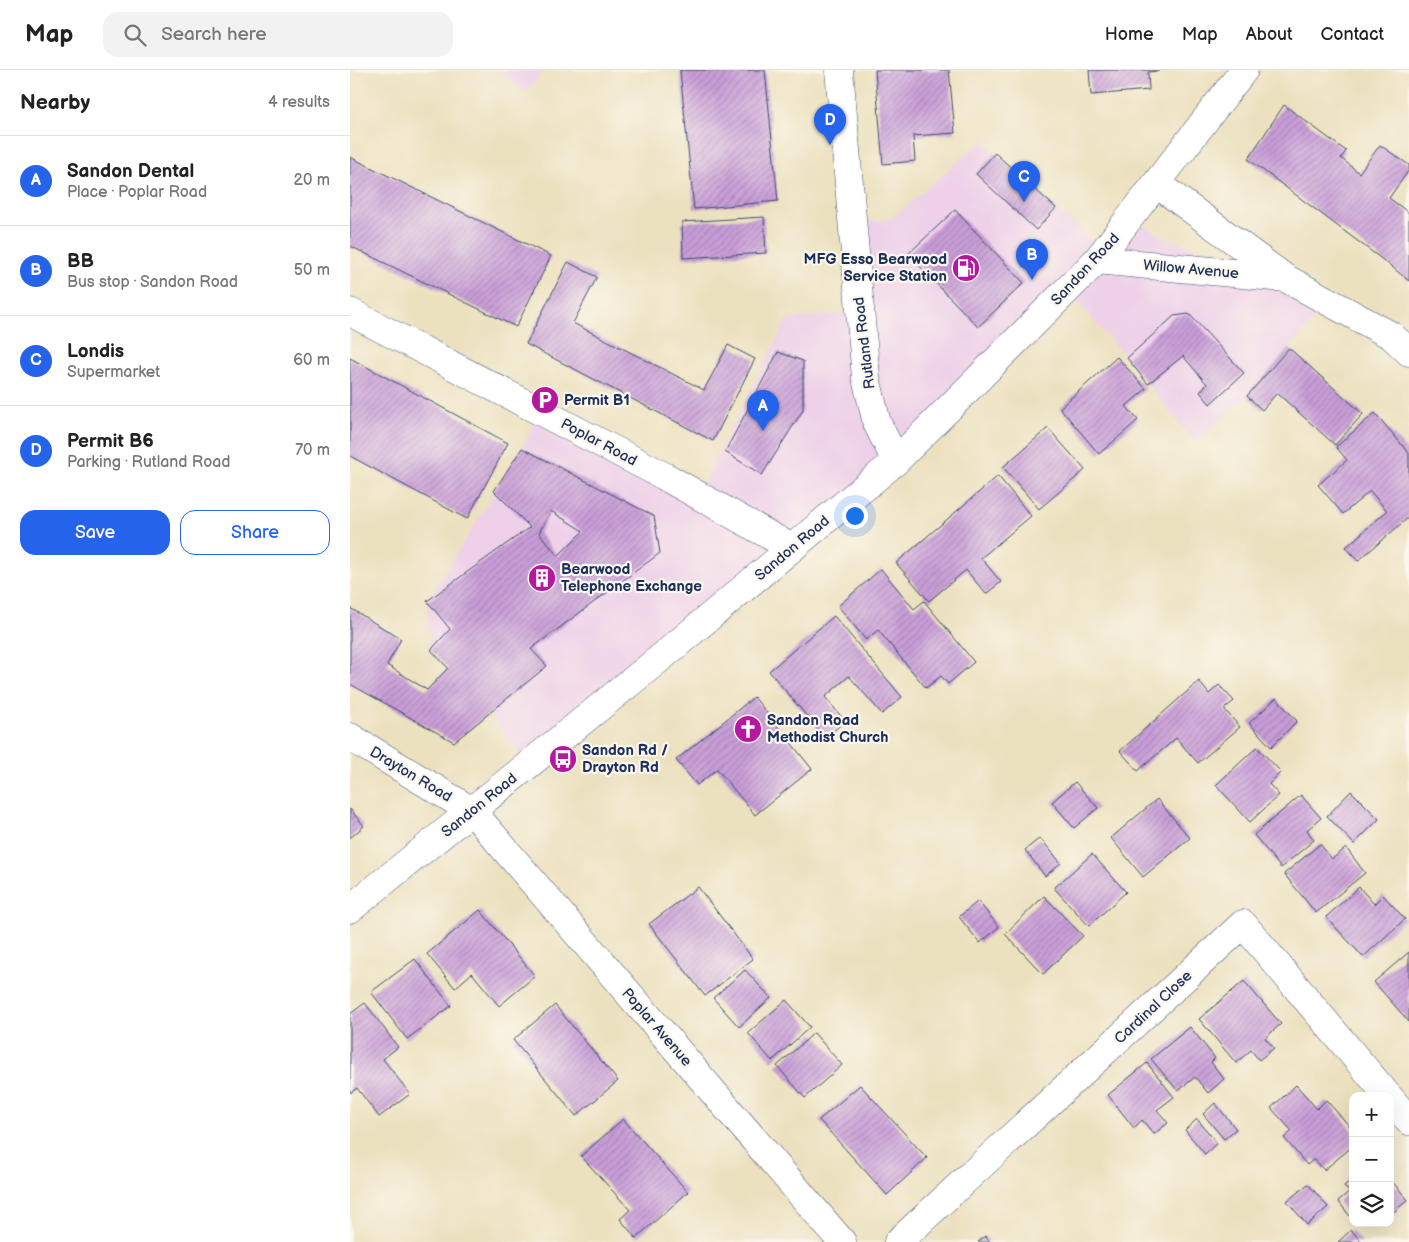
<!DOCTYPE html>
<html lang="en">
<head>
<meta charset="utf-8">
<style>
  :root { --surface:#fff; --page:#f2f2f2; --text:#222; --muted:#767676; --line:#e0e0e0; --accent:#2563eb }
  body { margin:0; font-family:"Balsamiq Sans",sans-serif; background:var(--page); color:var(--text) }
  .controls { position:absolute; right:15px; bottom:15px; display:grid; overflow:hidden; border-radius:10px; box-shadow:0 5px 20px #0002 }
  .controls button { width:45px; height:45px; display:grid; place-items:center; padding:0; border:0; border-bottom:1px solid var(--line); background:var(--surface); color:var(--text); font:25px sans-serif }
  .you { position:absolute; left:504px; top:445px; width:18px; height:18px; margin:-12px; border:4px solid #fff; border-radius:50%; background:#1a73e8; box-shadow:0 0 0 8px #1a73e833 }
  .badge { display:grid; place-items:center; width:32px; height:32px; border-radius:50%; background:var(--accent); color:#fff; font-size:16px; font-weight:700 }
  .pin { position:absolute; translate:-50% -41px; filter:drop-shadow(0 1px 2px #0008) }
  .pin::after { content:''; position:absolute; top:26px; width:18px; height:15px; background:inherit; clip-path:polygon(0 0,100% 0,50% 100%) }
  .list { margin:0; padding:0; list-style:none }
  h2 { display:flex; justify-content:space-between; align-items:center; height:65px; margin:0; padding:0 20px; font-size:21px }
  h2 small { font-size:16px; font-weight:400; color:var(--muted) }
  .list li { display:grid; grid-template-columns:32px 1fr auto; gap:15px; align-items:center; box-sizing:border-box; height:90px; padding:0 20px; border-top:1px solid var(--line) }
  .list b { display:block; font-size:19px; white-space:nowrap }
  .list p { margin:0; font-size:16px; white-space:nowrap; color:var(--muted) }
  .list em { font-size:16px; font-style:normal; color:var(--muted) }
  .actions { display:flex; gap:10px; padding:15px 20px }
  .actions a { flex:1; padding:11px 0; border:1px solid var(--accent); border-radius:15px; text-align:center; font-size:18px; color:var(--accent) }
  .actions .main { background:var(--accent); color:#fff }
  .icon { flex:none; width:28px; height:28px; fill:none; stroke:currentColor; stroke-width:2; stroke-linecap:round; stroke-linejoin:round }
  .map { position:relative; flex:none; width:1059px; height:1172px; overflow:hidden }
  header { display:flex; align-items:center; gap:30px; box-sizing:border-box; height:70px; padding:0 25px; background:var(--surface); border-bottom:1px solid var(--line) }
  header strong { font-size:24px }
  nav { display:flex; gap:28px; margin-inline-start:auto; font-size:18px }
  .search { width:350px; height:45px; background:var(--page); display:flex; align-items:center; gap:12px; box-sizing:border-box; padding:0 18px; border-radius:15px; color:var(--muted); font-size:19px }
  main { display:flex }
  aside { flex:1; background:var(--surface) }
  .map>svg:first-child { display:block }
  .built { fill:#eed0e8 }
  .building { fill:url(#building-hatch); fill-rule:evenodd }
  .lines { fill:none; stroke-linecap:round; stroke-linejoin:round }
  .street-casing { stroke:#3a4a6d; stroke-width:29 }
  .secondary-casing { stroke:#3a4a6d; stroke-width:29 }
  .street { stroke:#fff; stroke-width:28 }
  .secondary { stroke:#fff; stroke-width:28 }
  .labels { text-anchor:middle; stroke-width:4.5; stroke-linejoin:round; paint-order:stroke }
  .poi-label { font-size:15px; font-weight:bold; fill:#1b2f5e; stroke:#fbf7ec; text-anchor:start }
  .street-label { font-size:15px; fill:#1b2f5e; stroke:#fbf7ec }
</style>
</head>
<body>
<header>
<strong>Map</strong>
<div class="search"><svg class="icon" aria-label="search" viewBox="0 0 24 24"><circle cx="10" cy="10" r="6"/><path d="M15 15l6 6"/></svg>Search here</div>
<nav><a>Home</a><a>Map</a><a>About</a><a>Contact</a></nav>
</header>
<main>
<aside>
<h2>Nearby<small>4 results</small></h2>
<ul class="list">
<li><span class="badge">A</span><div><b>Sandon Dental</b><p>Place · Poplar Road</p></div><em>20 m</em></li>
<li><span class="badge">B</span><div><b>BB</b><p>Bus stop · Sandon Road</p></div><em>50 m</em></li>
<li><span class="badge">C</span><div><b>Londis</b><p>Supermarket</p></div><em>60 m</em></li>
<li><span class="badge">D</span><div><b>Permit B6</b><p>Parking · Rutland Road</p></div><em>70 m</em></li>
</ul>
<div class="actions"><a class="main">Save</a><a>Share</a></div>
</aside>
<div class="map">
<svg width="1059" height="1172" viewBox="0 0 1059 1172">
  <defs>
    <pattern id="building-hatch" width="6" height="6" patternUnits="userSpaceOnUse" patternTransform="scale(1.25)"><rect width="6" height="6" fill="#c99ed8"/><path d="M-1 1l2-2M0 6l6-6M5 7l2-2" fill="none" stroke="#a281b2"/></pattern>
  </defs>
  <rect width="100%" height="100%" fill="#fbf7ec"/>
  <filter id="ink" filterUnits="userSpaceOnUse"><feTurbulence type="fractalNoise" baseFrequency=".02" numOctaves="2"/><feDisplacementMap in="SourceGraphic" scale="10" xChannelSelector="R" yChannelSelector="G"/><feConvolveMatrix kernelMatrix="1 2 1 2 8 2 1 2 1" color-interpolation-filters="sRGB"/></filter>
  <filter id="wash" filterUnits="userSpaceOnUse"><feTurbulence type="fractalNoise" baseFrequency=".0096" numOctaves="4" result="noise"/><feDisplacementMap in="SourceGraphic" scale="20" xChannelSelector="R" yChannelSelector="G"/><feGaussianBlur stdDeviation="1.12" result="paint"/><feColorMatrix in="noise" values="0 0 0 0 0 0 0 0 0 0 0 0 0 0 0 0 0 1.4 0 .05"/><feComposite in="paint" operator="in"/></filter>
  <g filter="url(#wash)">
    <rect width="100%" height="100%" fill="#ece1bf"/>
    <path class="built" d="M147,0h48l-19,23z
      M632,71l122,111 26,-34 34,19 121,41 44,24 -82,94 -52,47 -68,-85 -60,-67 -171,170 -367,304 -40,-52 -58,-63 -4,-49 95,-153 17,-38 159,84 89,-175 73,-7 -8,-89 39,-4z"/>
    <g id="blocks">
      <path class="building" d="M330,0h85l13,131 -84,8z
        M525,0h74l6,63 -42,3 2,25 -32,3z
        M739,0h70v1l-11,1 1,18 -58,5z
        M934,35l62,46 -5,7 18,15 21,-28 29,20v5l-20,28 20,15v68l-18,-15 -143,-107z
        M645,83l61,55 -20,22 -60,-56z
        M0,87l201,99 -35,71 -166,-81z
        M605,140l69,73 -46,44 -70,-73z
        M414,147l2,36 -83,5 -1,-36z
        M218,192l29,15 -24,46 131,67 24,-45 27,14 -42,82 -187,-97z
        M839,244l55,59 -34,31 -10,-12 7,-8 -24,-28 -35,28 -21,-26 47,-42z
        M939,278l74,66 -28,31 -58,-52 -15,17 -15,-14z
        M428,282l25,9v49l-41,65 -37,-23z
        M767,287l29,32 -20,17 12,14 -39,34 -39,-46z
        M0,288l158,85 -41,76 -117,-63z
        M1025,343l34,40v64l-51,44 -12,-14 41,-36 -17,-20 -27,23 -25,-29 29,-25 -11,-13z
        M698,358l37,42 -46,39 -36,-42z
        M172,378l132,68 6,37 -129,96 16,17 -93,76 -104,-58v-76l51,31 -14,26 40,25 21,-22 -17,-18 19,-21 -23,-28 103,-74 -36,-36zM201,441l32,20 -25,25 -19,-23z
        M648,406l33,40 -50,42 20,24 -15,12 -20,-24 -37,31 -33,-38z
        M531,499l33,40 10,-8 50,61 -26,22 -7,-8 -15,12 -48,-58 -12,10 -28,-34z
        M484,546l68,81 -20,17 -33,-38 -24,21 20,24 -20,17 -56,-67z
        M849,611l10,13 10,-9 15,16 -10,8 16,18 -42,36 -22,-25 -38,33 -18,-20z
        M404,627l58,72 -57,46 -38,-46 -20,16 -21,-25z
        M926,628l21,23 -26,26 -22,-24z
        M907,677l24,25 -12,12 10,11 -29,27 -34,-37z
        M725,712l23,26 -24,20 -22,-26z
        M1001,721l28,28 -25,25 -27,-28z
        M951,725l20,23 -14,12 7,10 -33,28 -27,-33z
        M807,729l33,39 -47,39 -32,-39z
        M0,739l14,17 -14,12z
        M690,768l21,25 -16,13 -20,-26z
        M970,774l12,15 14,-11 19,25 -49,40 -32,-39z
        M742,784l34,38 -37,34 -35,-38z
        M348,817l55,72 -48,37 -56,-72z
        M1009,817l15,17 9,-9 22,24 -42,38 -37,-40z
        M694,826l39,40 -40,38 -38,-40z
        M628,831l21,26 -19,16 -21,-26z
        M130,840l55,66 -36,30 -27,-33 -17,15 -28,-34z
        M1059,882v70l-35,-40z
        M65,889l36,47 -44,33 -36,-47z
        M395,900l26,28 -32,29 -26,-29z
        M894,911l37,43 -16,14 9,10 -15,12 -8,-10 -15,13 -37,-44z
        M436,930l24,27 -38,34 -24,-28z
        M15,933l33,44 -15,12 27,35 -31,23 -22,-29 -7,5v-79z
        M205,935l63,76 -42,35 -63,-76z
        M840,957l25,31 -4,4 13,17 -16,14 -13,-16 -17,14 -27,-32z
        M464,963l28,32 -37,33 -28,-32z
        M797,993l27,34 -17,13 11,13 -14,11 -12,-14 -8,8 -26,-33z
        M510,1015l67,73 -40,37 -68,-75z
        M946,1015l21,24 9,-9 27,30v16l-29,24 -10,-11 -7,6 -23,-27 8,-7 -21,-23z
        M865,1033l21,26 -12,10 -21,-25z
        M273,1049l65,73 -52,46 -16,-19 10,-9 -49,-54z
        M847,1049l20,24 -12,11 -20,-24z
        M1003,1108v42l-15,-19 11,-9 -5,-6z
        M1040,1109l18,21 -18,15z
        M958,1114l20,23 -21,18 -20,-24z
        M1001,1160l11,12h-24z
        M635,1166l5,6h-12z"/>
    </g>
  </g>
  <g filter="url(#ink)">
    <use href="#blocks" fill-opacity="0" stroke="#3a4a6d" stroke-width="1"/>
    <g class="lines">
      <defs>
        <path id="street" d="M489,0l27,308 11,45 19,38
          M807,114l128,94 107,58 17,16
          M747,190l188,18
          M0,242l314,164 128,72
          M0,667l122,74 370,431
          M1040,1028l19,23
          M548,1172l345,-318 145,172"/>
        <path id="secondary" d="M0,839l308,-249 238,-199 201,-201 147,-190"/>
      </defs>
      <use href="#street" class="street-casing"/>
      <use href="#secondary" class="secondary-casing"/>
      <use href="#street" class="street"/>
      <use href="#secondary" class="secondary"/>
    </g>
  </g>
  <defs>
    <symbol id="fuel-disc" viewBox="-11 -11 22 22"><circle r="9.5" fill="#b5179e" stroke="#fbf7ec"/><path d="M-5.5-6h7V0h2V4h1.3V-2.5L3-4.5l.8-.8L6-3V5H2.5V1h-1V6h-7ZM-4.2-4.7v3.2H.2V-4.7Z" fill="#fff"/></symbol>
    <symbol id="parking-disc" viewBox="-11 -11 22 22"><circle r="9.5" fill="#b5179e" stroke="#fbf7ec"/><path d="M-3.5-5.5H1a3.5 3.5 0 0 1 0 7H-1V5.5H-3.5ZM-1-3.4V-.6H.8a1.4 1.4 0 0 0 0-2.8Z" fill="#fff"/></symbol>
    <symbol id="building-disc" viewBox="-11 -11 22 22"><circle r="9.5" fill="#b5179e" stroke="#fbf7ec"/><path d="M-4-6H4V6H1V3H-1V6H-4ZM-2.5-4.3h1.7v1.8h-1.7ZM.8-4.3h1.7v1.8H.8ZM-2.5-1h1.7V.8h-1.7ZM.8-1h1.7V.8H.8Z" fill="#fff"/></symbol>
    <symbol id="church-disc" viewBox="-11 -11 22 22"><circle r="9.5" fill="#b5179e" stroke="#fbf7ec"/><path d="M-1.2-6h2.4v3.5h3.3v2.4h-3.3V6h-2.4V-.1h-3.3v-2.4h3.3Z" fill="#fff"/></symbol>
    <symbol id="bus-disc" viewBox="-11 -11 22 22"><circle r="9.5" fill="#b5179e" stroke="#fbf7ec"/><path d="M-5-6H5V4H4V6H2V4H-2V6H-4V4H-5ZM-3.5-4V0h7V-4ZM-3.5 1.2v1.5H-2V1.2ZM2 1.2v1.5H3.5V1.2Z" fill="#fff"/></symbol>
  </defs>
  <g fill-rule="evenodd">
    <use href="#fuel-disc" x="600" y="182" width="32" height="32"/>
    <use href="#parking-disc" x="179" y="314" width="32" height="32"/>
    <use href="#building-disc" x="176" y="492" width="32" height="32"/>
    <use href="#church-disc" x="382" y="643" width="32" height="32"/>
    <use href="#bus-disc" x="197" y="673" width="32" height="32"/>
  </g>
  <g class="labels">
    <g class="poi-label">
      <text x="597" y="194" text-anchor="end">MFG Esso Bearwood<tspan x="597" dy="17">Service Station</tspan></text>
      <text x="214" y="335">Permit B1</text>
      <text x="211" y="504">Bearwood<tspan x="211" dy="17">Telephone Exchange</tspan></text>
      <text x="417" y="655">Sandon Road<tspan x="417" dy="17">Methodist Church</tspan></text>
      <text x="232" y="685">Sandon Rd /<tspan x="232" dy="17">Drayton Rd</tspan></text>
    </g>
    <g class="street-label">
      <text transform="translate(735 199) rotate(-47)" y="5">Sandon Road</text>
      <text transform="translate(841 199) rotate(5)" y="5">Willow Avenue</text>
      <text transform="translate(514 273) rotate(-97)" y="5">Rutland Road</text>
      <text transform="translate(249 372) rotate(28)" y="5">Poplar Road</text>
      <text transform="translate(442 478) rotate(-40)" y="5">Sandon Road</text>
      <text transform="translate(61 704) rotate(31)" y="5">Drayton Road</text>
      <text transform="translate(129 735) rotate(-39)" y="5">Sandon Road</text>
      <text transform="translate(803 937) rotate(-43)" y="5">Cardinal Close</text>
      <text transform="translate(307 957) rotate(49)" y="5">Poplar Avenue</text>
    </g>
  </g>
</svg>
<div class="controls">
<button>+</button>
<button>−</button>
<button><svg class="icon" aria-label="layers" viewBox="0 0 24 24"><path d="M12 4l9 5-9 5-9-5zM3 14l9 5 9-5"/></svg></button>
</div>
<div class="you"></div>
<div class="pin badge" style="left:413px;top:361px">A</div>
<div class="pin badge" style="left:682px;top:210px">B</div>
<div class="pin badge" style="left:674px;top:132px">C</div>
<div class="pin badge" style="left:480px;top:75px">D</div>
</div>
</main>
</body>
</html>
